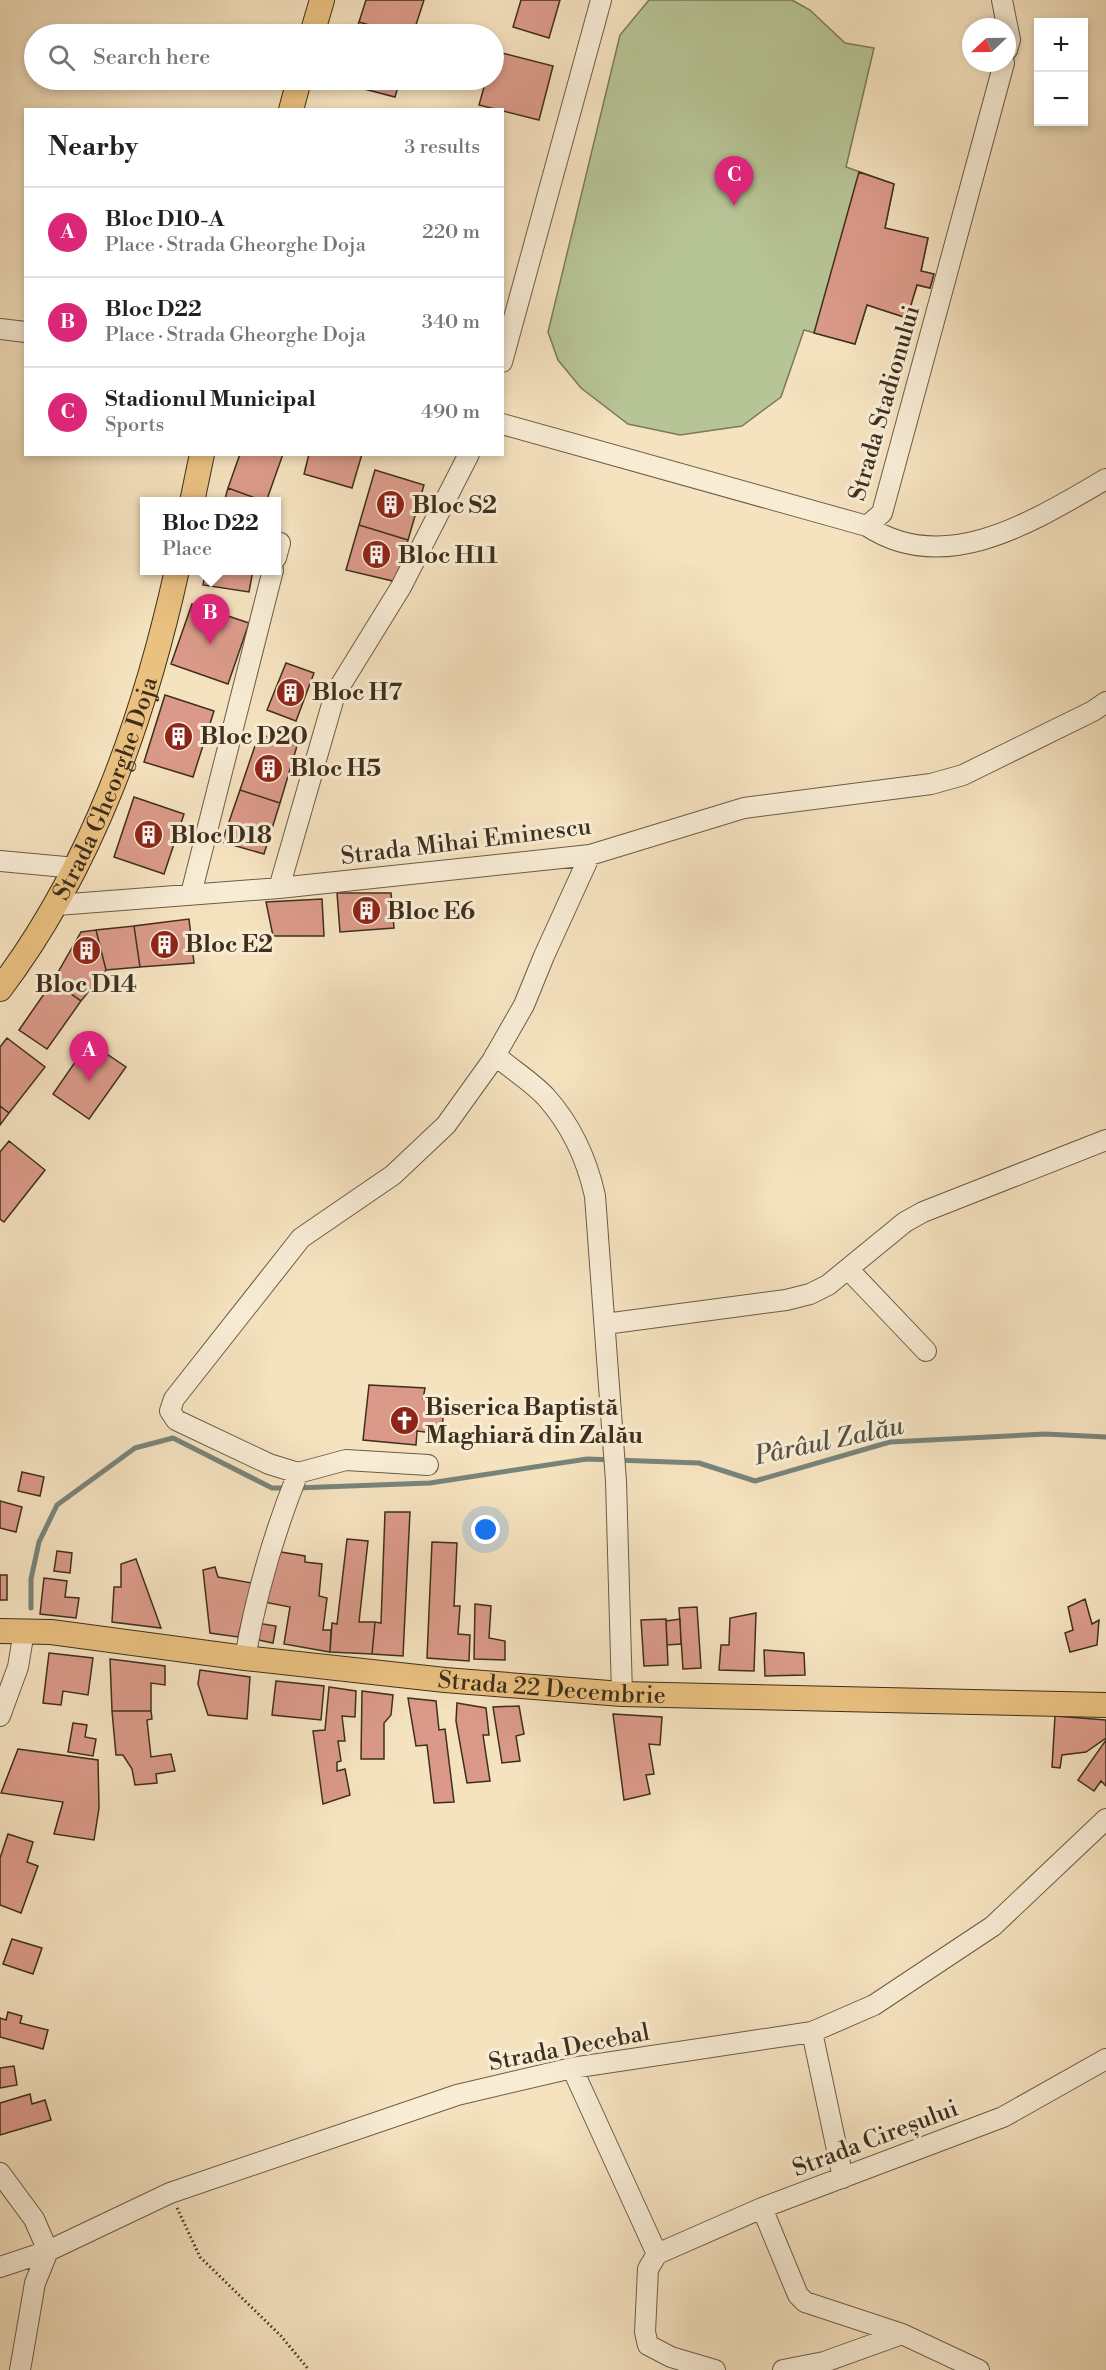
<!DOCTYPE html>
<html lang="en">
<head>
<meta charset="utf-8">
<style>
  :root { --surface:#fff; --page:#f6f6f6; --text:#202124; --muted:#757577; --line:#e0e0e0; --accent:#db2777 }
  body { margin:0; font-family:"Libre Bodoni",serif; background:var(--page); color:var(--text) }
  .controls { position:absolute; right:18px; top:18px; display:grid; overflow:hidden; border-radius:0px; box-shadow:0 3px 9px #0003 }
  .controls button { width:54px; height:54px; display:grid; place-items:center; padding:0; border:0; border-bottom:2px solid var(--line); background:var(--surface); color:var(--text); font:30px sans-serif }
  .compass { position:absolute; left:962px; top:18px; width:54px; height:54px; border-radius:50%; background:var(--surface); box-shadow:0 3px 9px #0003; rotate:248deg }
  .you { position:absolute; left:486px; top:1530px; width:21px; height:21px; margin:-15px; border:4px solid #fff; border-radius:50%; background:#1a73e8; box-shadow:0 0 0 9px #1a73e833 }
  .badge { display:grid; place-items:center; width:39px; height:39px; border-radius:50%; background:var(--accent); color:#fff; font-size:20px; font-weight:700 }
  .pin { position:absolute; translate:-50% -50px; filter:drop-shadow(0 2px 3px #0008) }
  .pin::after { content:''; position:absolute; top:32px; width:21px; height:18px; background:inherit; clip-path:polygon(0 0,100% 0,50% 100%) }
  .popup { position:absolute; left:140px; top:497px; width:141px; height:78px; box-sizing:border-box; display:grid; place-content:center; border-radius:0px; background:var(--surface); filter:drop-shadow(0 2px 4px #0005); font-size:20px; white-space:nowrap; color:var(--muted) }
  .popup b { font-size:22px; color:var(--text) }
  .popup::after { content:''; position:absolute; left:50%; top:100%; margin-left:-12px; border:12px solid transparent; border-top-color:var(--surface) }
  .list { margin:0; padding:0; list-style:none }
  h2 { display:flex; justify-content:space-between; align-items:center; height:78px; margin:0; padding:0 24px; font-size:26px }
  h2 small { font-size:20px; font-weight:400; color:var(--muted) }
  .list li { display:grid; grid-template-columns:39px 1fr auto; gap:18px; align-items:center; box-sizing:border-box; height:90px; padding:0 24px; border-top:2px solid var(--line) }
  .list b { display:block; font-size:22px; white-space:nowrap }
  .list p { margin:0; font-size:20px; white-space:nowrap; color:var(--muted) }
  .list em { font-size:20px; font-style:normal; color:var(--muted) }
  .icon { flex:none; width:33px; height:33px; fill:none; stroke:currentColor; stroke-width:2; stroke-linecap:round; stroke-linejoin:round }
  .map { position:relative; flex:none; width:1106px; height:2370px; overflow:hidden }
  .search { position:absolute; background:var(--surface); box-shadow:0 3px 9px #0003; left:24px; top:24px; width:480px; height:66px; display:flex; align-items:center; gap:15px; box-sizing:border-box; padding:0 21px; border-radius:33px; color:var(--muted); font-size:22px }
  .panel { position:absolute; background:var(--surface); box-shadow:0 3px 9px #0003; left:24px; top:108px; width:480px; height:348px; border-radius:0px }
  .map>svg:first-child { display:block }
  .green { fill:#b7c495; stroke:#7a7a59; stroke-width:1.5 }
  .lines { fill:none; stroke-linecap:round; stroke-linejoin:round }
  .stream { stroke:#78847b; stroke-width:5 }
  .building { fill:#db9a89; stroke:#3e2f1d; stroke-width:1.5 }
  .minor-casing { stroke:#6c5c46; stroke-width:22 }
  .major-casing { stroke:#3e2f1d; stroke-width:26 }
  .path { stroke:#3e2f1d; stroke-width:3; stroke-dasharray:1.5 3; stroke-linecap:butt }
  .minor { stroke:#f8ecd5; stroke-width:20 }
  .major { stroke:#eac180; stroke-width:24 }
  .labels { text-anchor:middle; stroke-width:6; stroke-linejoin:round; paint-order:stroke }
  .street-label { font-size:24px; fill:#3e2f1d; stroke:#f8ecd5 }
  .poi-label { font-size:24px; font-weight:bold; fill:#3e2f1d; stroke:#f8ecd5; text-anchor:start }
  .water-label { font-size:26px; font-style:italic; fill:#565244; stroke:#f8ecd5 }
</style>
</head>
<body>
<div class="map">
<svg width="1106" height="2370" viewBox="0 0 1106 2370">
  <rect width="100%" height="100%" fill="#f5e2bf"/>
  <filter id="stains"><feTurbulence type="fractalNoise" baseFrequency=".00333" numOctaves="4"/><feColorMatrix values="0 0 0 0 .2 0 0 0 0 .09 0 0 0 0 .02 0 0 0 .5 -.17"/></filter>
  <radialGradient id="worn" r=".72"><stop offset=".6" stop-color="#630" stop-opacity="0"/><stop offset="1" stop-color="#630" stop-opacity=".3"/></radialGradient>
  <path class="green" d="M649,0h143l18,10 35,33 29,5 -28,119 48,17 -9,44 43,10 -7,33 13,3 -4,14 -13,-3 -10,33 -40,-13 -12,39 -51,-14 -23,67 -39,29 -62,9 -52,-11 -47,-36 -23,-28 -10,-28 72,-297z"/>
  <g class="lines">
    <path class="stream" d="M296,1488l134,-5 157,-24 112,4 56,18 135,-39 155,-8 61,3
      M31,1608v-29l8,-37 18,-37 78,-57 38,-10 99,50h15"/>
  </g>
  <path class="building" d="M366,0h58l-11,34h-13l-41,-12z
    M521,0h39l-11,38 -36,-11z
    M359,22l41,12h-45z
    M494,51l59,15 -14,54 -60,-15 7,-25h8z
    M342,80h58l-5,17 -54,-14z
    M859,172l35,12 -9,44 43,10 -7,33 13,3 -4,14 -13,-3 -10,33 -40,-13 -12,39 -41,-11z
    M240,454h43l-17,48 -38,-14z
    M309,454h53l-10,34 -48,-14z
    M375,470l49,15 -16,55 -49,-15z
    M228,488l38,14h-42z
    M359,525l49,15 -11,42 -51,-12z
    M206,570h47l-4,22 -46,-7z
    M192,604l57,19 -21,61 -57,-20z
    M286,663l28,10 -18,48 -29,-11z
    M165,695l49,16 -21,66 -49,-15z
    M259,734l38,12 -17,57 -40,-13z
    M240,790l40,13 -16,51 -42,-12z
    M134,797l50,17 -20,60 -50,-17z
    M337,893h54l3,35 -54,4z
    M322,899l2,37h-51l-7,-34z
    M189,919l5,44 -54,4 -6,-41z
    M134,926l6,41 -34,3 -10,-40z
    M96,930l10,40 -25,31 -28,-20 28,-49z
    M53,981l28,20 -34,48 -28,-19z
    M7,1038l38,29 -36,46 -9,-7v-59z
    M89,1042l37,25 -37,52 -36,-25z
    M0,1106l9,7 -9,12z
    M9,1141l36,29 -41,52 -4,-3v-67z
    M369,1385l56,3 -2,11 12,2 -1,9 10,1 -3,23 -24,-3 -1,14 -53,-5z
    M22,1472l22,5 -4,19 -22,-5z
    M0,1501l22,6 -6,25 -16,-4z
    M385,1512h25l-7,144 -31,-2 3,-32 6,1z
    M347,1539l21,2 -9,81h16l-3,32 -42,-2 2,-29 5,1z
    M432,1542l25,1 -3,63h6l-2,28 12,1 -1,26 -42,-3z
    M57,1551l15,2 -2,20 -16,-2z
    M275,1551l30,5v6l17,2 -3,32 8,2 -4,32h8l-1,22 -46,-8 6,-37 -31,-6z
    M136,1559l25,69 -49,-6 2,-35h7v-23z
    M215,1567l3,10 34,6 -14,54 -28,-4 -7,-63z
    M0,1575h7v25h-7z
    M44,1578l23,3 -2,16 14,1 -3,20 -36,-4z
    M1085,1599l7,25 7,-4 -2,25 -27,7 -5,-19 8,-3 -5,-23z
    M475,1604l16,2 -2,32 16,3v19l-31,-1z
    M697,1607l4,61 -18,1 -4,-61z
    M756,1613l-2,58 -35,-1 2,-25h8l1,-27z
    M666,1619l2,46 -24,1 -3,-46z
    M680,1619l1,25 -14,1 -1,-24z
    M257,1623l19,3 -3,17 -19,-4z
    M764,1650l40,3 1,22 -40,1z
    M49,1653l44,5 -5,37 -25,-4 -2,14 -18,-2z
    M110,1659l55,7v19l-14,-2v28h-39z
    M200,1670l50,7 -3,42 -39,-4 -10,-31z
    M276,1681l48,5 -3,34 -49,-5z
    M329,1687l27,4 -1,26 -13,-1 3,25h-7l3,20 -4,1v9l8,-2 5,26 -27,9 -10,-73 12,-1z
    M362,1691l31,4 -2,20 -7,8v36h-23z
    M408,1698l28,3 3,29 6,-1 9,73 -20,1 -7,-58 -11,1z
    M457,1703l29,5 3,27h-6l7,46 -23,2 -11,-62z
    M519,1706l5,28 -8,2 4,25 -18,2 -9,-56z
    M112,1711h39l1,8 -5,1 4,37 20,-3 4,17 -19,3 1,9 -22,2 -3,-16 -9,-14h-7z
    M613,1714l49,3 -2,28 -11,-1 5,30 -8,1 4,19 -26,6z
    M1055,1716l51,4v18l-20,14 -24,3 -2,13 -8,-1z
    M73,1723l14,2 -2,12 11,2 -3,17 -25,-4z
    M1106,1740v46l-5,-5 -7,10 -16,-11z
    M18,1749l80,11 1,48 -5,32 -40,-6 9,-32 -62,-9z
    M8,1834l25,8 -6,20 11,4 -17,47 -21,-8v-47z
    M12,1939l30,9 -9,26 -30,-10z
    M8,2012l14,4 -2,7 28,7 -5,19 -43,-12v-19l6,2z
    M14,2066l3,19 -17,3v-20z
    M30,2094l2,10 13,-4 6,20 -51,15v-32z"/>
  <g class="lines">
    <defs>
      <path id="minor" d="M1002,0l8,40 -3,10
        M0,329l26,3
        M502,362l99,-362
        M502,424l365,102 15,-13 122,-450
        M867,526c79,52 168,-6 239,-47
        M276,558l4,-15
        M0,861l76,7
        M279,888l56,-194 66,-107 68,-133
        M191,894l82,-324
        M57,905l222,-17 311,-33 154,-47 187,-24 32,-9 130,-64 13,-9
        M495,1055c16,14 36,26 51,42 25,28 41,63 49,99l21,285 6,213
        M848,1269l78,82
        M605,1324l181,-24 24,-6 18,-9 77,-63 18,-10 183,-72
        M428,1465l-82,-5 -48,13 -29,-9 -93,-44 -6,-9 4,-12 127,-161 92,-63 53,-50 46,-64 32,-56 20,-49 46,-101
        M245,1658c11,-64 29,-125 53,-185
        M0,1716l18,-49 6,-36
        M812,2032l31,146
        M572,2068l85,186
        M0,2173l34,46 14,32 -13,32 -15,87
        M762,2208l36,87 7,7 97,32 77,36
        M657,2254l105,-46 241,-91 103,-58
        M657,2254l-9,15 -3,63 3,13 23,12 44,13
        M0,2267l48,-16 122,-58 287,-98 115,-27 240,-36 62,-27 119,-79 113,-107
        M783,2370l41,-8 78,-28"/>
      <g id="major">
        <path d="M312,34l10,-34"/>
        <path d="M291,110l8,-30"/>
        <path d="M192,502l10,-48"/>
        <path id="s1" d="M0,989c92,-122 144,-270 177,-419"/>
        <path id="s2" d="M0,1631l51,1 194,26 200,22 177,14 484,11"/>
      </g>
    </defs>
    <use href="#minor" class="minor-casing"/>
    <use href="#major" class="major-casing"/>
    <path class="path" d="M177,2208l23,49 81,79 28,34"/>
    <use href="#minor" class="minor"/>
    <use href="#major" class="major"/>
  </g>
  <defs>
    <symbol id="building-disc" viewBox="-11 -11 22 22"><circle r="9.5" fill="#8f2418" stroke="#f8ecd5"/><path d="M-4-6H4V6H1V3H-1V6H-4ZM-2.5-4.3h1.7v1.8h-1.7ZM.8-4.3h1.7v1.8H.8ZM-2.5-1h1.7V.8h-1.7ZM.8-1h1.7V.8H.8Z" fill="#fff"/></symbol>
    <symbol id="church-disc" viewBox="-11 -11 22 22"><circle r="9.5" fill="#8f2418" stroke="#f8ecd5"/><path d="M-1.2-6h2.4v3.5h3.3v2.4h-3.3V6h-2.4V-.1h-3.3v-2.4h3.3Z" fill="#fff"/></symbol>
  </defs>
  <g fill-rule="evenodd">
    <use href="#building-disc" x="374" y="488" width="33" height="33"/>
    <use href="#building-disc" x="360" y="538" width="33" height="33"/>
    <use href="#building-disc" x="274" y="676" width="33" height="33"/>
    <use href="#building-disc" x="162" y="720" width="33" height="33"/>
    <use href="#building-disc" x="252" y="752" width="33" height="33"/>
    <use href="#building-disc" x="132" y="818" width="33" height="33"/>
    <use href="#building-disc" x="350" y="894" width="33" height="33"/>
    <use href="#building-disc" x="148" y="928" width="33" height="33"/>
    <use href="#building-disc" x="70" y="934" width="33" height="33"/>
    <use href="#church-disc" x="388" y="1404" width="33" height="33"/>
  </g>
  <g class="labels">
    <g class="street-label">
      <text transform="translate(884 403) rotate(-74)" y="8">Strada Stadionului</text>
      <text dy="8" stroke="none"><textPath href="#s1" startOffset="228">Strada Gheorghe Doja</textPath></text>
      <text transform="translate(466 841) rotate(-7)" y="8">Strada Mihai Eminescu</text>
      <text dy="8" stroke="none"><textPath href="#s2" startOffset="555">Strada 22 Decembrie</textPath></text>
      <text transform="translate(569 2047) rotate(-11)" y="8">Strada Decebal</text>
      <text transform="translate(875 2138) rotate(-21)" y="8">Strada Cireșului</text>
    </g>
    <g class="poi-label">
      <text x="412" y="513">Bloc S2</text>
      <text x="398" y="563">Bloc H11</text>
      <text x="312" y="700">Bloc H7</text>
      <text x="200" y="744">Bloc D20</text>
      <text x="290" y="776">Bloc H5</text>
      <text x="170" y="843">Bloc D18</text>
      <text x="387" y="919">Bloc E6</text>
      <text x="185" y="952">Bloc E2</text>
      <text x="86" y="992" text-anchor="middle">Bloc D14</text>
      <text x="425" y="1415">Biserica Baptistă<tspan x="425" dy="28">Maghiară din Zalău</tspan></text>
    </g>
    <g class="water-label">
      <text transform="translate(829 1440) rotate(-12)" y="9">Pârâul Zalău</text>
    </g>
  </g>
  <rect width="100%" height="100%" filter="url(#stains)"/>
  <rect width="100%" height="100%" fill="url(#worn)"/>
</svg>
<div class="controls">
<button>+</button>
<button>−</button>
</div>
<svg class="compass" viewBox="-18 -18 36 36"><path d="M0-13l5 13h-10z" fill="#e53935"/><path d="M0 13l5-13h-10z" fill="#757577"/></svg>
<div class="you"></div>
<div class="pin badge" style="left:89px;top:1081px">A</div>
<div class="pin badge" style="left:210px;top:644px">B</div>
<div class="popup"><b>Bloc D22</b>Place</div>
<div class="pin badge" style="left:734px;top:206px">C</div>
<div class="search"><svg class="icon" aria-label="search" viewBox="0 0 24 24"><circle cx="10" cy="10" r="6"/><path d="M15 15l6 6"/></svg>Search here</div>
<section class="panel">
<h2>Nearby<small>3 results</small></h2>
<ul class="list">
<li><span class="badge">A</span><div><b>Bloc D10-A</b><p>Place · Strada Gheorghe Doja</p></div><em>220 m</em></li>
<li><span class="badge">B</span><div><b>Bloc D22</b><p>Place · Strada Gheorghe Doja</p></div><em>340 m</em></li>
<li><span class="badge">C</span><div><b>Stadionul Municipal</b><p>Sports</p></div><em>490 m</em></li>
</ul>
</section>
</div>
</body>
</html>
